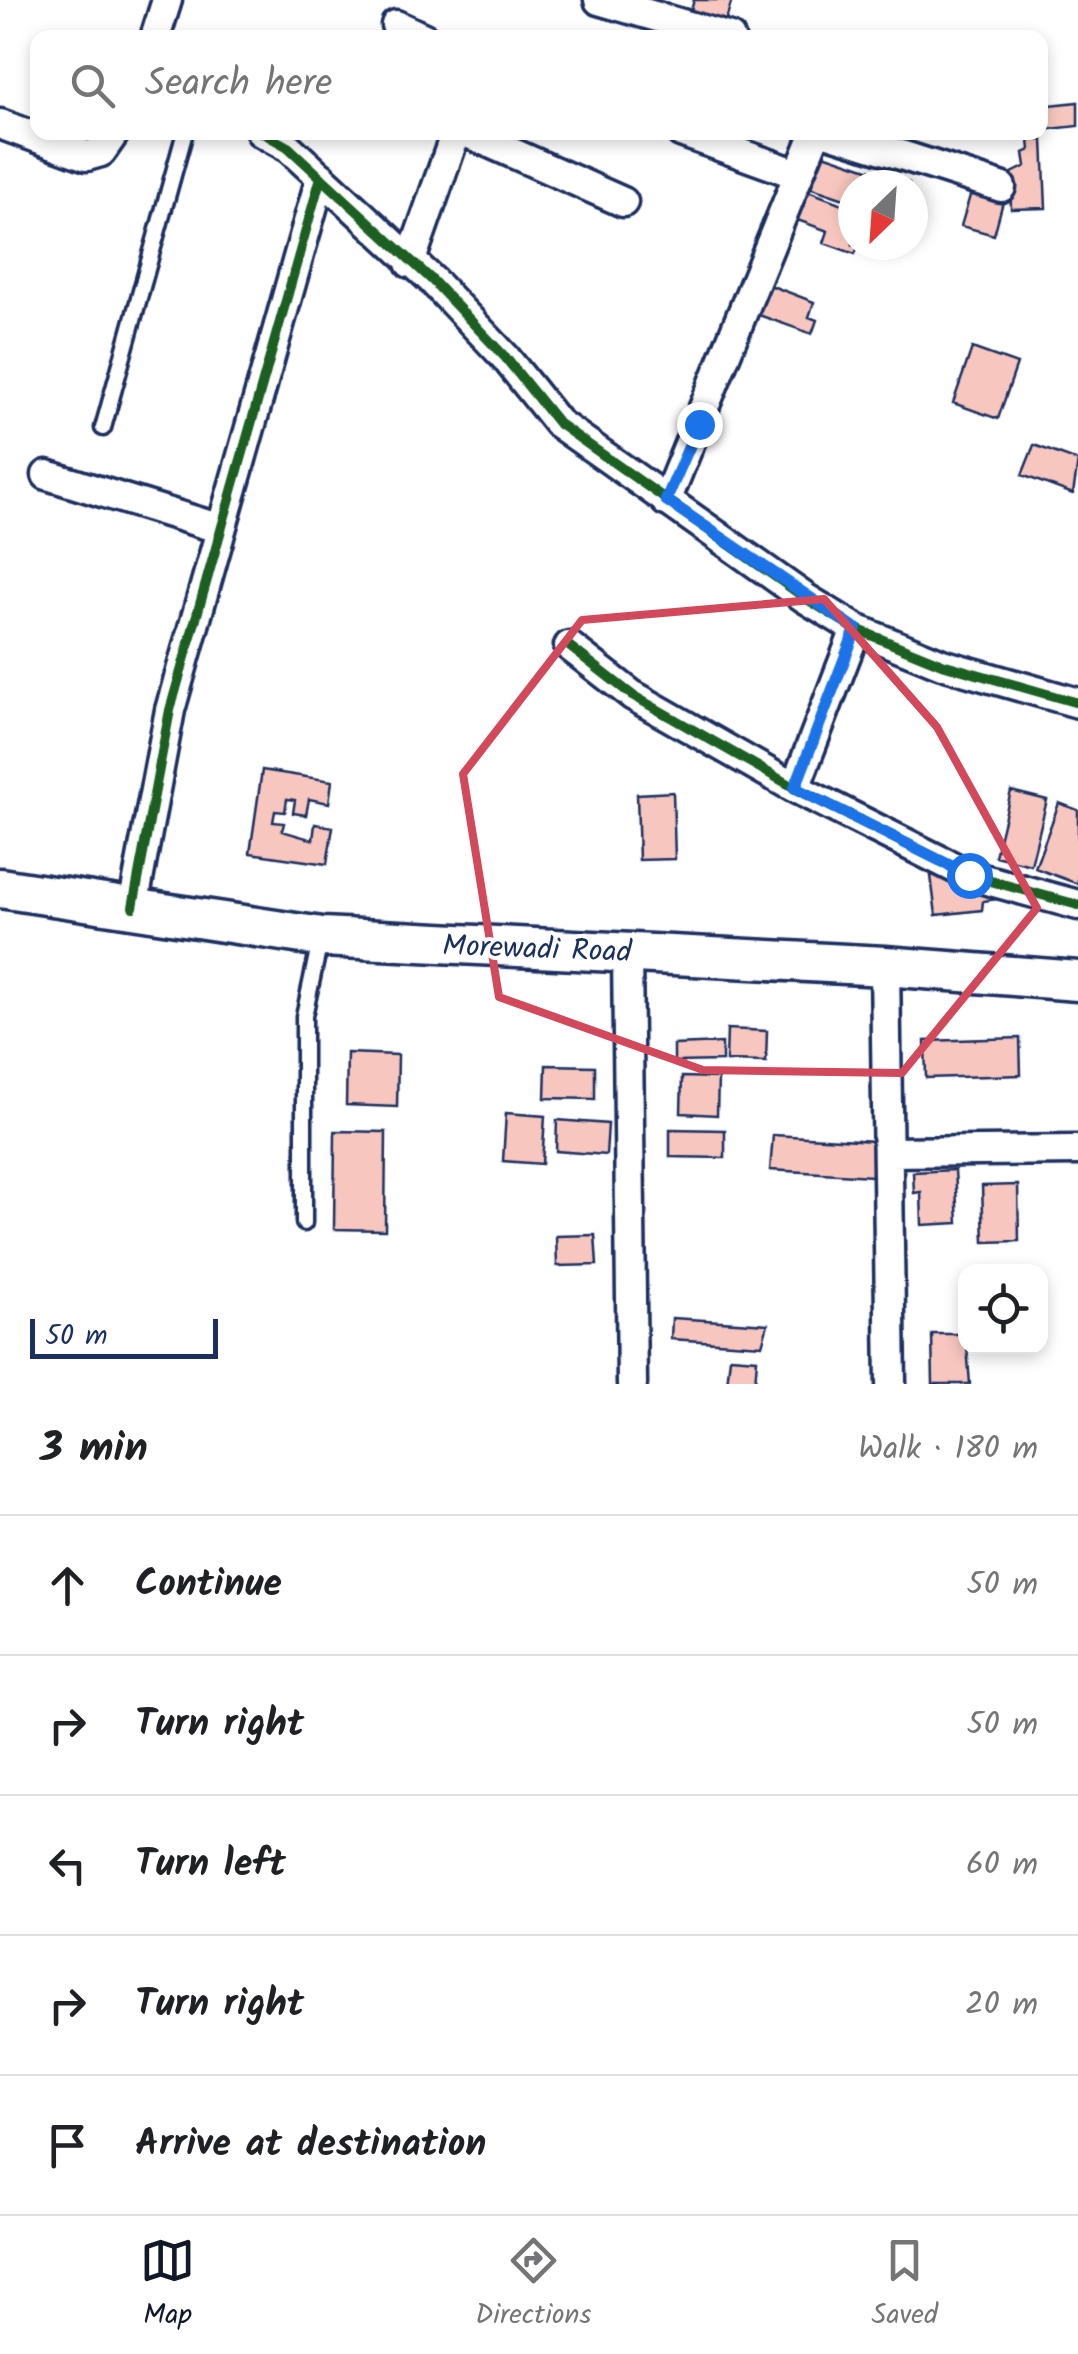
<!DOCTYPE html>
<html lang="en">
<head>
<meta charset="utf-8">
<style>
  :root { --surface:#fff; --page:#f6f6f6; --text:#202124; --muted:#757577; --line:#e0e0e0; --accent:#111827 }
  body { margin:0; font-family:Kalam,sans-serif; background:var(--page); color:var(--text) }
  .controls { position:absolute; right:30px; bottom:30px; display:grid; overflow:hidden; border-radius:20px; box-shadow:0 5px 15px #0003 }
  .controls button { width:90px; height:90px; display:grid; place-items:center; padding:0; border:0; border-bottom:2px solid var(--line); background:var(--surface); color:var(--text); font:50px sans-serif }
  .compass { position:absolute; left:838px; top:170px; width:90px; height:90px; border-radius:50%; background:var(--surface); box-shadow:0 5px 15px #0003; rotate:205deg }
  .scale { position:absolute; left:30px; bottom:25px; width:188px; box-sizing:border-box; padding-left:10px; border:5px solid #1b2f5e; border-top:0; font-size:28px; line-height:35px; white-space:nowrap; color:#1b2f5e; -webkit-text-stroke:8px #fff; paint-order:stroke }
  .stop { position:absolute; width:30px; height:30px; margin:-22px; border:8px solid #1a73e8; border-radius:50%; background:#fff }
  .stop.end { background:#1a73e8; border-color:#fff; box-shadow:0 2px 10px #0008 }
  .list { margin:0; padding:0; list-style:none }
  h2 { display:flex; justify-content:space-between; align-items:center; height:130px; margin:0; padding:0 40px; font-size:42px }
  h2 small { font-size:32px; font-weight:400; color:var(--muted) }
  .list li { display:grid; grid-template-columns:65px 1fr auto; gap:30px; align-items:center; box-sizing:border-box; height:140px; padding:0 40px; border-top:2px solid var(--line) }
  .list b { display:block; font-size:38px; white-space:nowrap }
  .list em { font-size:32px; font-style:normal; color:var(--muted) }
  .icon { flex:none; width:55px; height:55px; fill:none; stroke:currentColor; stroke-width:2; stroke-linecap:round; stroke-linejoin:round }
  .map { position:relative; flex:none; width:1078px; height:1384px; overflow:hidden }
  .search { position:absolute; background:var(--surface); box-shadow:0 5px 15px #0003; left:30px; right:30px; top:30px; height:110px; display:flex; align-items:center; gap:25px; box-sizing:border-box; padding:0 35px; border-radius:20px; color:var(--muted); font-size:38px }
  .sheet { height:830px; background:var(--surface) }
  nav { display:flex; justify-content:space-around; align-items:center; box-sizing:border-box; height:140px; border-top:2px solid var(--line); background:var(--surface); font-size:28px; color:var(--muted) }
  nav a { display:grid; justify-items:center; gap:5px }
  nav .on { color:var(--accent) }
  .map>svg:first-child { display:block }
  .building { fill:#f7c7bf; stroke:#1b2f5e; stroke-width:2.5 }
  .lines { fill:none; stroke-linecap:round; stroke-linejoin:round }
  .lane-casing { stroke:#1b2f5e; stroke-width:21 }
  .street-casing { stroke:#1b2f5e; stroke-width:35 }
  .secondary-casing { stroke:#1b2f5e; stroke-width:45 }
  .lane { stroke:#fff; stroke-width:14 }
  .street { stroke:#fff; stroke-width:28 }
  .secondary { stroke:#fff; stroke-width:38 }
  .cycleway-casing { stroke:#fff; stroke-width:16 }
  .cycleway { stroke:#1b5e20; stroke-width:10 }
  .route { stroke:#1a73e8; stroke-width:12 }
  .marked { fill:none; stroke:#d1495b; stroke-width:8; stroke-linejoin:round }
  .labels { text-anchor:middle; stroke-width:8; stroke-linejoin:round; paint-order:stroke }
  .street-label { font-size:30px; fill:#1b2f5e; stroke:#fff }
</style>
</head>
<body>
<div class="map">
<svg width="1078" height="1384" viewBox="0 0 1078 1384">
  <rect width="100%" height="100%" fill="#fff"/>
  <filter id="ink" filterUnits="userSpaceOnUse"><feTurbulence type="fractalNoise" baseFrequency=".01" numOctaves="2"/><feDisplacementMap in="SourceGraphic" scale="20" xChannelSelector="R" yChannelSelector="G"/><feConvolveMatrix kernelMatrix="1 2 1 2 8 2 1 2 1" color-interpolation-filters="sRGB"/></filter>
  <g filter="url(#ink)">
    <path class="building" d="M694,0h38l-10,34 -35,-10z
      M1078,102v24l-37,4 -1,-24z
      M1029,140h14l3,68 -35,1 -1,-35 16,-8 -2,-13 6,-3z
      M815,151l94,32v2h-56v17l-50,-17z
      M800,188l53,20v37h6l-4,9 -31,-11 4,-12 -39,-14z
      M972,189l32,9 -10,37 -33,-9z
      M764,283l50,19 -5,15 8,3 -5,14 -59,-21z
      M972,348l45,16 -19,55 -45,-16z
      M1034,445l44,16 -5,33 -51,-19z
      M262,770l70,11 -3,22 -20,-4 -3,16 -13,-2 2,-13 -8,-1 -2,13 -10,-1 -2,11 11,1 -2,8 31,9 2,-16 18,3 -6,37 -77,-11z
      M1011,791l36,9 -16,65 -36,-9z
      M673,792l2,67 -36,1 -2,-66z
      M1059,803l19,7v74l-43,-16z
      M954,873l51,25 -22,3 -1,9 -46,5 -5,-39z
      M727,1029l40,2 -1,31 -40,-1z
      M1020,1038l1,37 -95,3 -1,-37z
      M722,1043v18l-48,1v-17z
      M347,1053l51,2 -1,52 -51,-2z
      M546,1065l49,1v33l-50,-1z
      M682,1077l36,1 -1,37 -36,-2z
      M506,1113l39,3 -3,48 -39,-3z
      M557,1120l51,4 -2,31 -50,-4z
      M670,1129l55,1v28l-55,-1z
      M335,1131l51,1 -1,98 -51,-1z
      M773,1135l101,6 -2,35 -102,-6z
      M955,1170l3,53 -36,2 -1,-33 -7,1 -1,-21z
      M1018,1185l1,56 -35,1 -2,-56z
      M595,1235l2,30 -40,1 -1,-30z
      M672,1318l96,6 -6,21 -91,-6z
      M932,1334h34l4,50h-37z
      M730,1357l27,2 -2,25h-28z"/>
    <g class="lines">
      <defs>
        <path id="lane" d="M103,428l82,-296
          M304,1223v-207l16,-75"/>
        <path id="street" d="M599,0l131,38
          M396,25l28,13
          M155,38l12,-38
          M0,124l87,32 14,-4 14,-20
          M261,132l27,15 144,133 73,77 53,66 247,175 51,31 86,35 136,39
          M465,132l158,70
          M681,132l116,42
          M829,132l172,55
          M410,263l46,-131
          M47,475l174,54
          M666,501l150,-369
          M569,646l63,49 163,93 174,87 109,30
          M795,788l61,-159
          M133,907l37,-197 151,-533
          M627,952l5,432
          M885,966l6,418
          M888,1152l190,-2"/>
        <path id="secondary" d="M0,888l322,49 563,29 193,15"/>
      </defs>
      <use href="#lane" class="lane-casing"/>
      <use href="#street" class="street-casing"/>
      <use href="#secondary" class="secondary-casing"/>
      <use href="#lane" class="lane"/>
      <use href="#street" class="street"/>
      <use href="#secondary" class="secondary"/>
      <defs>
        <path id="cycleway" d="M261,132l27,15 144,133 73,77 53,66 247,175 51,31 86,35 136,39
          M569,646l63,49 163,93 174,87 109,30
          M133,907l37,-197 151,-533"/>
      </defs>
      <use href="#cycleway" class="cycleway-casing"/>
      <use href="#cycleway" class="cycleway"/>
    </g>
  </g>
  <g class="lines" filter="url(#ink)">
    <path class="route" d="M699,424l-33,76 190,129 -61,159 174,87"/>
  </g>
  <path class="marked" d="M824,599l113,128 100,181 -135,165 -199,-3 -204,-73 -36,-223 119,-154z"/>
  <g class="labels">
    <g class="street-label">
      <text transform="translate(537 948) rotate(2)" y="10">Morewadi Road</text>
    </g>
  </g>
</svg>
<div class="controls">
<button><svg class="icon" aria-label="locate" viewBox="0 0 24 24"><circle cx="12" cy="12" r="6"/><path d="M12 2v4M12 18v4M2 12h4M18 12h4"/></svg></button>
</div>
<svg class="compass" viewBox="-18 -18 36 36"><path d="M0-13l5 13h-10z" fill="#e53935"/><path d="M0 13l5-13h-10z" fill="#757577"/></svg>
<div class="scale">50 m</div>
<div class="stop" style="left:969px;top:875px"></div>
<div class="stop end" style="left:699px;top:424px"></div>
<div class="search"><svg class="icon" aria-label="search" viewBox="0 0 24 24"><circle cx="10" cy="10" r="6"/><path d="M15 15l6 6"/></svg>Search here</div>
</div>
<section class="sheet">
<h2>3 min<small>Walk · 180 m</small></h2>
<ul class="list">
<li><svg class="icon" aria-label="ahead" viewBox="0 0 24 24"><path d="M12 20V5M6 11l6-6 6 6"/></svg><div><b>Continue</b></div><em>50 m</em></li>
<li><svg class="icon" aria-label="right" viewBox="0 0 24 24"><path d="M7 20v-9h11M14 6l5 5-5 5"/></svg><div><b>Turn right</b></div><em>50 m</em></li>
<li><svg class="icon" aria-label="left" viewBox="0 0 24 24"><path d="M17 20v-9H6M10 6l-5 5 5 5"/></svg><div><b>Turn left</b></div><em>60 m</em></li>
<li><svg class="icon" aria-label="right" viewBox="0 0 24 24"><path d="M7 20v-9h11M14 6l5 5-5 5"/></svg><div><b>Turn right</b></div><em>20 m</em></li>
<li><svg class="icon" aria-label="arrive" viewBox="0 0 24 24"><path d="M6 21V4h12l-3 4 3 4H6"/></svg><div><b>Arrive at destination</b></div></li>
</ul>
</section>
<nav>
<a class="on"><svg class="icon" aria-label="map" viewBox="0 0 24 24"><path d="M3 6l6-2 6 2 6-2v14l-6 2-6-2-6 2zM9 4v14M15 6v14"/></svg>Map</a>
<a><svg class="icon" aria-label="directions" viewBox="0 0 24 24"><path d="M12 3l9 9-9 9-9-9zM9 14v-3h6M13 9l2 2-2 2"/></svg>Directions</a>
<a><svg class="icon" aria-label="saved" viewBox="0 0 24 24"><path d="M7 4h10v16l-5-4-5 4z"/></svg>Saved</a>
</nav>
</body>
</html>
